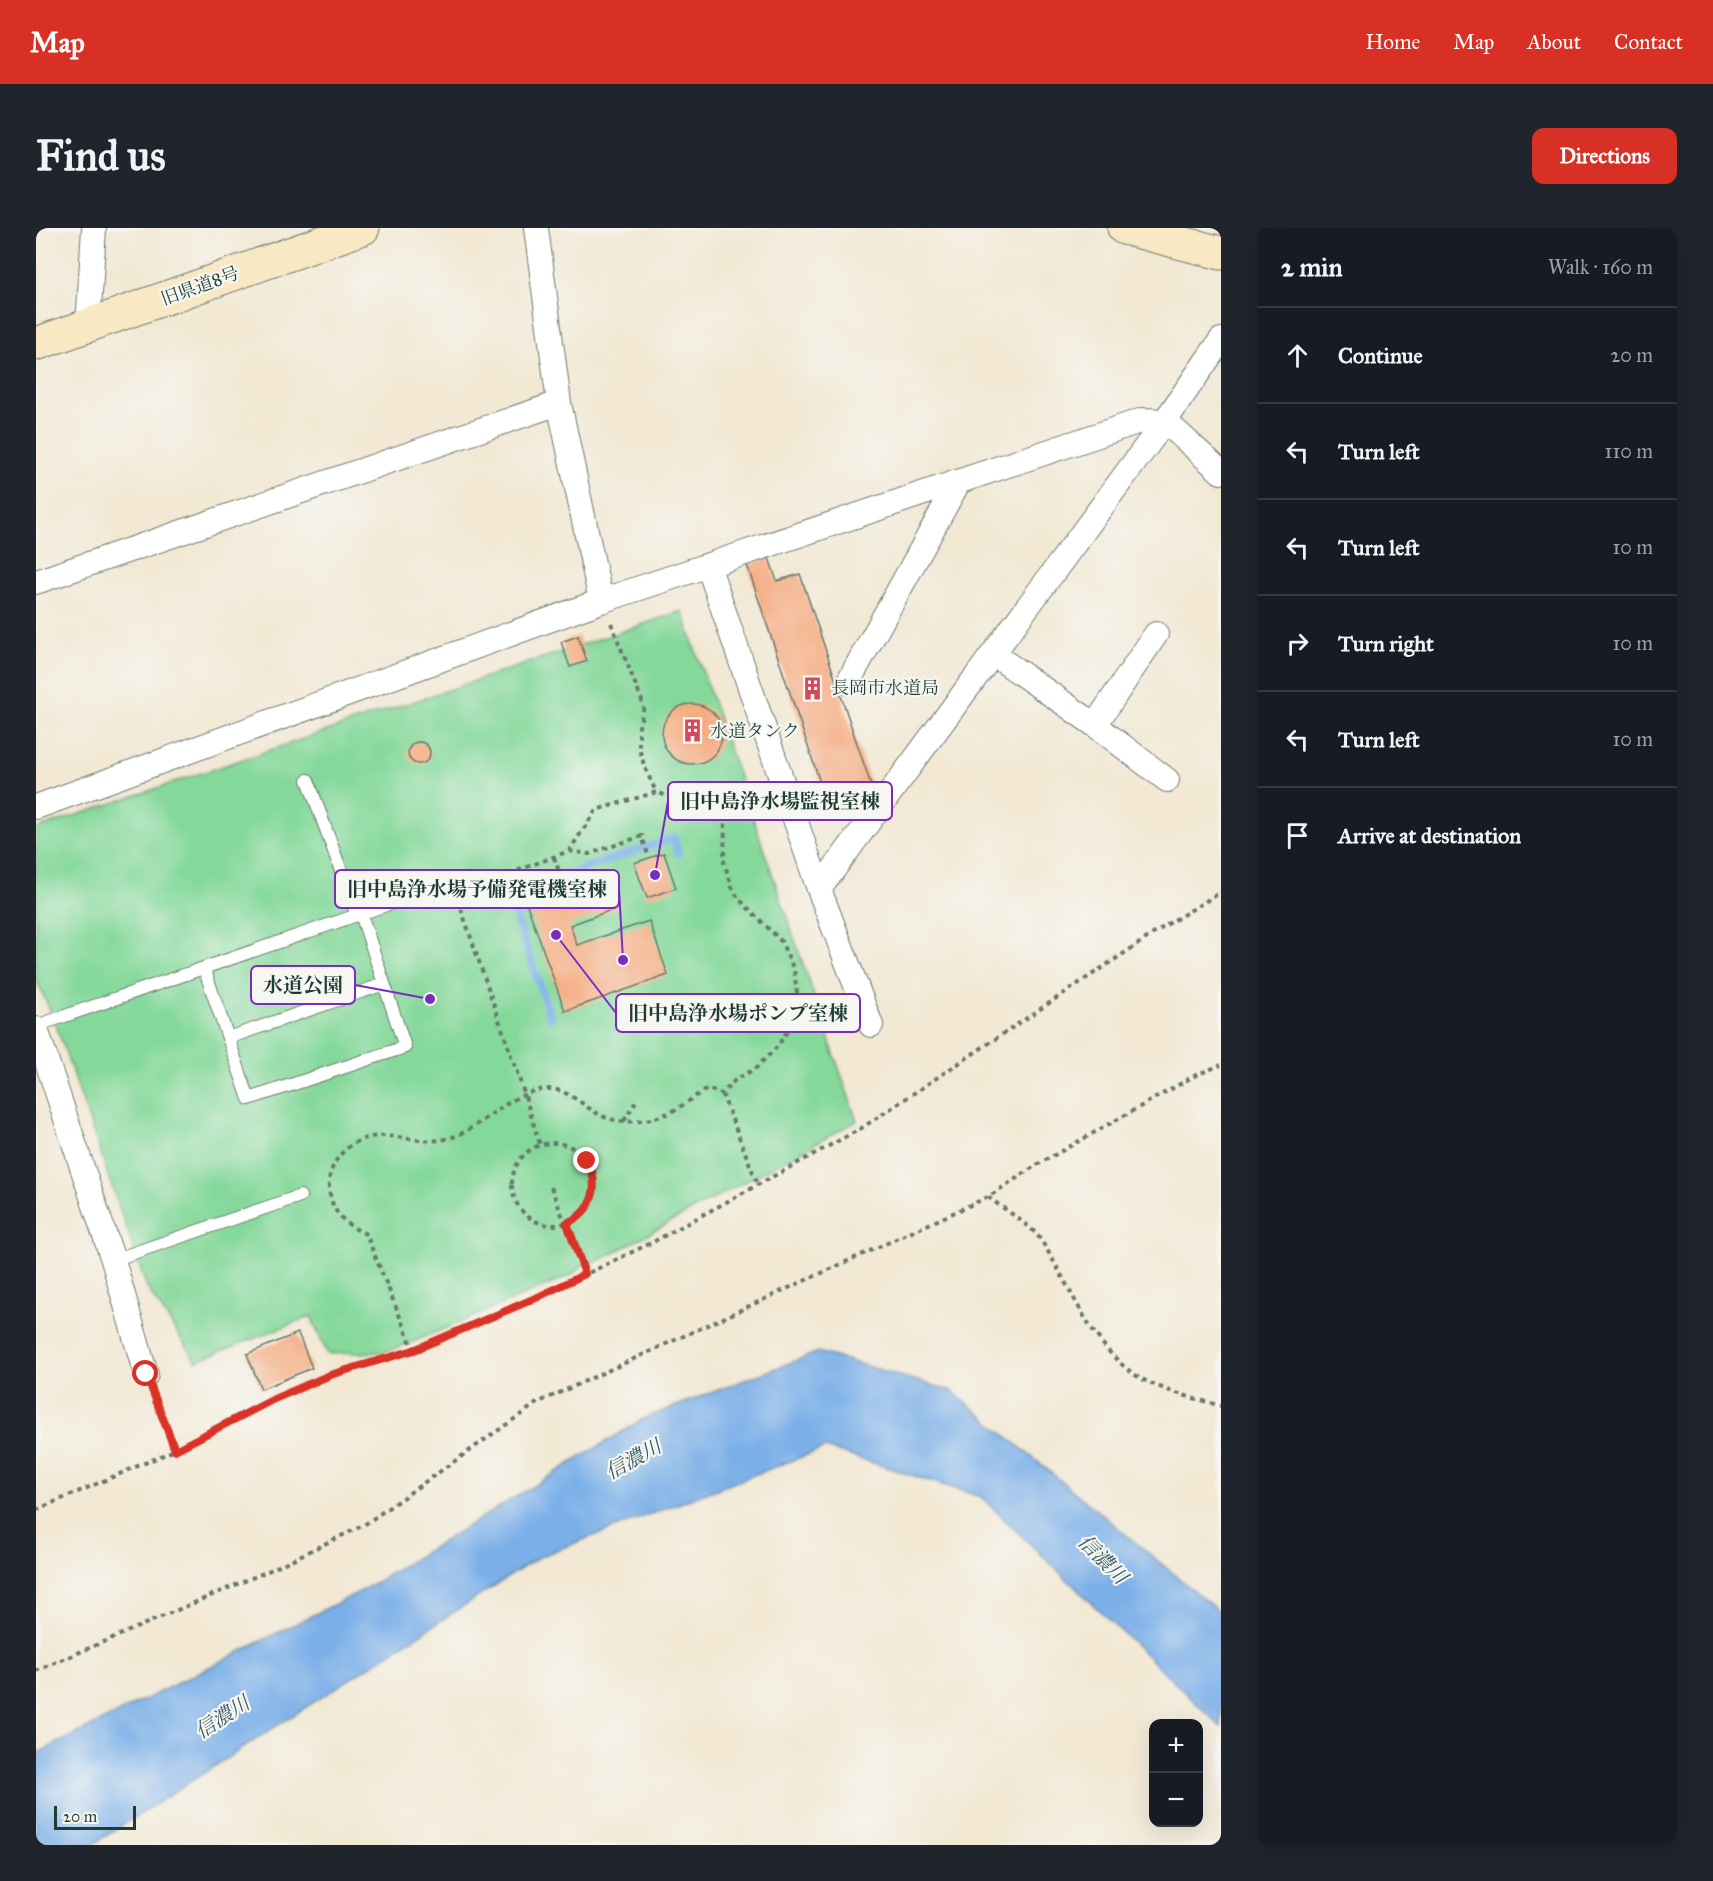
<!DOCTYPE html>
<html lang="en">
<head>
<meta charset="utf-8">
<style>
  :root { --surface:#171b24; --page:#20242c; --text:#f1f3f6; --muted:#9ea1a6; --line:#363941; --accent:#d93025 }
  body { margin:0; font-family:"IM FELL Great Primer","Noto Serif JP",serif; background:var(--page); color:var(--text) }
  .controls { position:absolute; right:18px; bottom:18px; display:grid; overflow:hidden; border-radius:12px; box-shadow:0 6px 24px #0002 }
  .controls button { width:54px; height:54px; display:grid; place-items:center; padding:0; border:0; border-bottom:2px solid var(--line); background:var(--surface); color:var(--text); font:30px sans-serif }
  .scale { position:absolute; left:18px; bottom:15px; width:82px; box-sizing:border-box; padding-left:6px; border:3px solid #1f3d34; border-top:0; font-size:16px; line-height:21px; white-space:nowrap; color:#1f3d34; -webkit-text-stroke:4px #f6f6f2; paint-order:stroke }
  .stop { position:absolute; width:18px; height:18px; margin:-14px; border:4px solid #d93025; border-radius:50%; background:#fff }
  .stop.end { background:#d93025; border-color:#fff; box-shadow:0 2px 6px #0008 }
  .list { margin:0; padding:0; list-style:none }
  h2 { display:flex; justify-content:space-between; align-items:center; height:78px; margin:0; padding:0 24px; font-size:26px }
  h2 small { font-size:20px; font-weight:400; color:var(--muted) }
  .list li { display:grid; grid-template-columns:39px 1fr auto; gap:18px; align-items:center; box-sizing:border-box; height:96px; padding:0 24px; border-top:2px solid var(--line) }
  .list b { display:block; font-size:22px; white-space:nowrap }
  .list em { font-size:20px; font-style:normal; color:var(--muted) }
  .icon { flex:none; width:33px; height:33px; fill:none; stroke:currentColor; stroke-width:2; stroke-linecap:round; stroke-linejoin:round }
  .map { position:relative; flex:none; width:1185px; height:1617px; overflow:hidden; border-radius:12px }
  header { display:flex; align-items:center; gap:36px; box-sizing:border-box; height:84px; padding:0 30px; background:var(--accent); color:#fff }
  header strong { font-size:28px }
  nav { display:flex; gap:33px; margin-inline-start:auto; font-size:21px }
  .intro { display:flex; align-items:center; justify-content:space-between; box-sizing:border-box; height:144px; padding:0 36px }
  h1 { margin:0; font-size:42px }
  .button { padding:15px 27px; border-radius:12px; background:var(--accent); color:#fff; font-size:21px; font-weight:700 }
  main { display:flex; gap:36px; padding:0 36px }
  aside { flex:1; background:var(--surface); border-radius:12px; box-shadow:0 6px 24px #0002 }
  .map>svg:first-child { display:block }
  .green { fill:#83d89a; stroke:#518a67; stroke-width:1.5 }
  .water { fill:#7aafe8; stroke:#4c768e; stroke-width:1.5 }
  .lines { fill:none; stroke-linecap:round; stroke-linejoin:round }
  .stream { stroke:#7aafe8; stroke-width:8 }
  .building { fill:#f5ab80 }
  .lane-casing { stroke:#69796c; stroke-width:14 }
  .street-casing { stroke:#69796c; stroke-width:26 }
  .secondary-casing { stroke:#69796c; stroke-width:35 }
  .path { stroke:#69796c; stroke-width:4; stroke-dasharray:4.5 4.5; stroke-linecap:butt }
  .lane { stroke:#fff; stroke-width:12 }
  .street { stroke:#fff; stroke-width:24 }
  .secondary { stroke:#f8e8c3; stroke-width:33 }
  .route { stroke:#d93025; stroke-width:8 }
  .labels { text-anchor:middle; stroke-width:4.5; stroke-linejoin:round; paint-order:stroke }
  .street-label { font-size:18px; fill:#1f3d34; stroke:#f6f6f2 }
  .poi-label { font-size:18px; fill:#1f3d34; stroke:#f6f6f2; text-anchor:start }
  .water-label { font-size:20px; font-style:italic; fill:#365a61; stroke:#f6f6f2 }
  .leader { fill:none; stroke:#7b2cbf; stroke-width:2 }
  .callout-dot { fill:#7b2cbf; stroke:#f6f6f2; stroke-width:2 }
  .callout { fill:#f6f6f2; stroke:#7b2cbf; stroke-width:2 }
  .callout-label { font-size:20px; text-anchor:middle; font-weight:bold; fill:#1f3d34 }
</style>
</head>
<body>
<header>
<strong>Map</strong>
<nav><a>Home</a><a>Map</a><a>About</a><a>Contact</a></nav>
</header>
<div class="intro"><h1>Find us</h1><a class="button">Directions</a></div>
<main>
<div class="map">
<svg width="1185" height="1617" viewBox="0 0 1185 1617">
  <rect width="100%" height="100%" fill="#f6f6f2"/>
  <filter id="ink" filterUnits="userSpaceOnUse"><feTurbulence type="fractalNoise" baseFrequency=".0167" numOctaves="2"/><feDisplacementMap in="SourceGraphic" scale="12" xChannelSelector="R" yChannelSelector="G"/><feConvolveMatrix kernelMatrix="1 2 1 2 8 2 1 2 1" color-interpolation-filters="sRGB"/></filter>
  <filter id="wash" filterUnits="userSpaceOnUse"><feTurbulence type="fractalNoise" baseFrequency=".008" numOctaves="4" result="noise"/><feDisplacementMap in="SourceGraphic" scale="24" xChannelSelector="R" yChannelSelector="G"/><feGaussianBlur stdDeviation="1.35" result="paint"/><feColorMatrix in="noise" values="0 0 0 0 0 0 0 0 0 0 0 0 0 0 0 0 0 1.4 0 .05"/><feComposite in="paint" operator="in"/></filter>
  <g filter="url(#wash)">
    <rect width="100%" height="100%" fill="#f2e8d3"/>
    <path class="green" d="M646,383l175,510 -255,138 -20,6 -10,10 -162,68 -26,9 -57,2 -16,-38 -115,45 -49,-73 -93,-269 -18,-40v-150z"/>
    <path class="water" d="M782,1124l134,39 269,222v114l-240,-230 -156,-49 -284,108 -449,289h-56v-91l327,-164 282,-172z"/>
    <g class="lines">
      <path class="stream" d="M515,790l-42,-121 4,-5 161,-54 4,15"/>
    </g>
    <g id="blocks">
      <path class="building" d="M733,330l8,23 23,-7 74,220 -45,15 -82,-244z
        M542,408l9,25 -17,6 -9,-25z
        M626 506a30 30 0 1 1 60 0a30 30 0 1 1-60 0Z
        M372 525a11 11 0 1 1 22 0a11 11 0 1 1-22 0Z
        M628,625l12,35 -29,10 -13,-35z
        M569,647l12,33 -47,17 7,20 72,-24 19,54 -103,36 -39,-109z
        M262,1105l14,35 -51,21 -14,-35z"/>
    </g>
  </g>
  <g filter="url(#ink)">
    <use href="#blocks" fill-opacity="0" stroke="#69796c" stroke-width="1.5"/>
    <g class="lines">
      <defs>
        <path id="lane" d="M272,552l49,135
          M168,740l45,131 156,-52 -44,-133
          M0,798l376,-130
          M192,810l156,-54
          M77,1032l187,-64"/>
        <path id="street" d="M500,0l23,175 42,198
          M52,98l6,-98
          M672,337l111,324 52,136
          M0,354l523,-179
          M957,426l102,71 72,55
          M812,454l110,-199
          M1059,497l61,-91
          M0,579l565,-206 542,-181 22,1 56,51
          M783,661l346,-468 56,-81
          M0,801l77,231 33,115"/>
        <path id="secondary" d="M1088,0l97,25
          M0,116l327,-116"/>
      </defs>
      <use href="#lane" class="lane-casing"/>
      <use href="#street" class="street-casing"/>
      <use href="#secondary" class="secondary-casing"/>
      <path class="path" d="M575,395l33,83 -5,21v21l6,20 11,24
        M533,623l20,3 53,-18 7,22
        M518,629l11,32
        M394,663l14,-5 12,8 69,202 15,49
        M686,866l36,91
        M588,893l14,-23
        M476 956a41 41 0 1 1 82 0a41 41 0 1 1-82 0Z
        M515,959l34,87
        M952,969c13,10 42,28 50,39 31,45 49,103 93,136 25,18 61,25 90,34
        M378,1123l-48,-117c-21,-9 -35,-22 -37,-46 -1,-12 4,-25 12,-34 35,-37 72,-3 112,-17 32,-11 60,-49 98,-48 16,1 31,15 44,23 24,16 60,10 83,-4 10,-6 19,-14 30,-19l14,5 13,-14 21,-12 21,-21 13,-20 6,-13 2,-14 -4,-30 -13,-29 -43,-43 -6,-11 -8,-25 1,-41 -7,-15 -7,-5 -16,-6 -21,4 -17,-7 -61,18 -27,41 -113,43
        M119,1170l20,51
        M0,1282l139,-60 100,-51 55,-24 84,-24 124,-54 115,-55 207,-113 311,-207 50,-30
        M0,1443l232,-100 96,-46 173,-122 451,-206 47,-31 161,-91 25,-10"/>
      <use href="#lane" class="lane"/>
      <use href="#street" class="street"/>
      <use href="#secondary" class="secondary"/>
    </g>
  </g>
  <g class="lines" filter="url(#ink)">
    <path class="route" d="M110,1146l29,76 99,-51 56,-24 84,-25 124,-53 47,-23 -18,-51c26,-12 34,-37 20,-62"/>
  </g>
  <defs>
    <symbol id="building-bare" viewBox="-9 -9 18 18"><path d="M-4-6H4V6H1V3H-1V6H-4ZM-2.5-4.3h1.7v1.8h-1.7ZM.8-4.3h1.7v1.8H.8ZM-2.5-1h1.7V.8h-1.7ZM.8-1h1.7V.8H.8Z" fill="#d1495b" stroke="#f6f6f2" stroke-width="2.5" paint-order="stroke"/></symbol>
  </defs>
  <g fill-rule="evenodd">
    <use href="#building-bare" x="760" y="444" width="33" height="33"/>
    <use href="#building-bare" x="640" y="486" width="33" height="33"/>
  </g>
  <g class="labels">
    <g class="street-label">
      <text transform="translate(164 58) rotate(-20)" y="6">旧県道8号</text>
    </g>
    <g class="poi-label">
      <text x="795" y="466">長岡市水道局</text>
      <text x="674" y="509">水道タンク</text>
    </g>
    <g class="water-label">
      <text transform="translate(597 1231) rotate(-29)" y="7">信濃川</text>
      <text transform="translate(1067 1331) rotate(45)" y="7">信濃川</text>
      <text transform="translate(186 1489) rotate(-33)" y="7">信濃川</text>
    </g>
  </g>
  <path class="leader" d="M619 647L632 573M587 732L583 661M394 771L319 757M520 707L580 785"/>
  <g class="callout-dot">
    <circle cx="619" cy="647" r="6"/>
    <circle cx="587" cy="732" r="6"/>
    <circle cx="394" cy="771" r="6"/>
    <circle cx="520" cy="707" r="6"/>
  </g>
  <g class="callout">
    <rect x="632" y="554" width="224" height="38" rx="6"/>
    <rect x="299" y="642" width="284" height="38" rx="6"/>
    <rect x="215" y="738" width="104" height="38" rx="6"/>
    <rect x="580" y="766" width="244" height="38" rx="6"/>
  </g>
  <g class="callout-label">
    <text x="744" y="580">旧中島浄水場監視室棟</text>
    <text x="441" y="668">旧中島浄水場予備発電機室棟</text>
    <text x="267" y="764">水道公園</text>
    <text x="702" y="792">旧中島浄水場ポンプ室棟</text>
  </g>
</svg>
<div class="controls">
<button>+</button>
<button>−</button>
</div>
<div class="scale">20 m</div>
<div class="stop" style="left:110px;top:1146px"></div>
<div class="stop end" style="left:551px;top:933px"></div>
</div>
<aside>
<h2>2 min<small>Walk · 160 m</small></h2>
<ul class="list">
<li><svg class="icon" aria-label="ahead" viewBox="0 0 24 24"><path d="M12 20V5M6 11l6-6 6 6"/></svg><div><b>Continue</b></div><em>20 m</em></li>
<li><svg class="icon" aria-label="left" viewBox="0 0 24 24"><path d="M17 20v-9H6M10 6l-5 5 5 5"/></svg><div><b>Turn left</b></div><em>110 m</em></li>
<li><svg class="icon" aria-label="left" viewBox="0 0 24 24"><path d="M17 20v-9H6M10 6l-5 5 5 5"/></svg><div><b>Turn left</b></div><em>10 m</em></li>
<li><svg class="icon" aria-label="right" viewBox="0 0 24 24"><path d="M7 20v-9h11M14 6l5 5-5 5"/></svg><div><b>Turn right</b></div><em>10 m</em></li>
<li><svg class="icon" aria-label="left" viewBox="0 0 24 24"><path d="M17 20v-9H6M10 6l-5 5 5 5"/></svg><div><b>Turn left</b></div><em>10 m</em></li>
<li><svg class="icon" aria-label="arrive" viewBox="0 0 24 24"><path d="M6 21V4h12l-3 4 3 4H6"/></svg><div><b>Arrive at destination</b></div></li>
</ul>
</aside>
</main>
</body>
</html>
